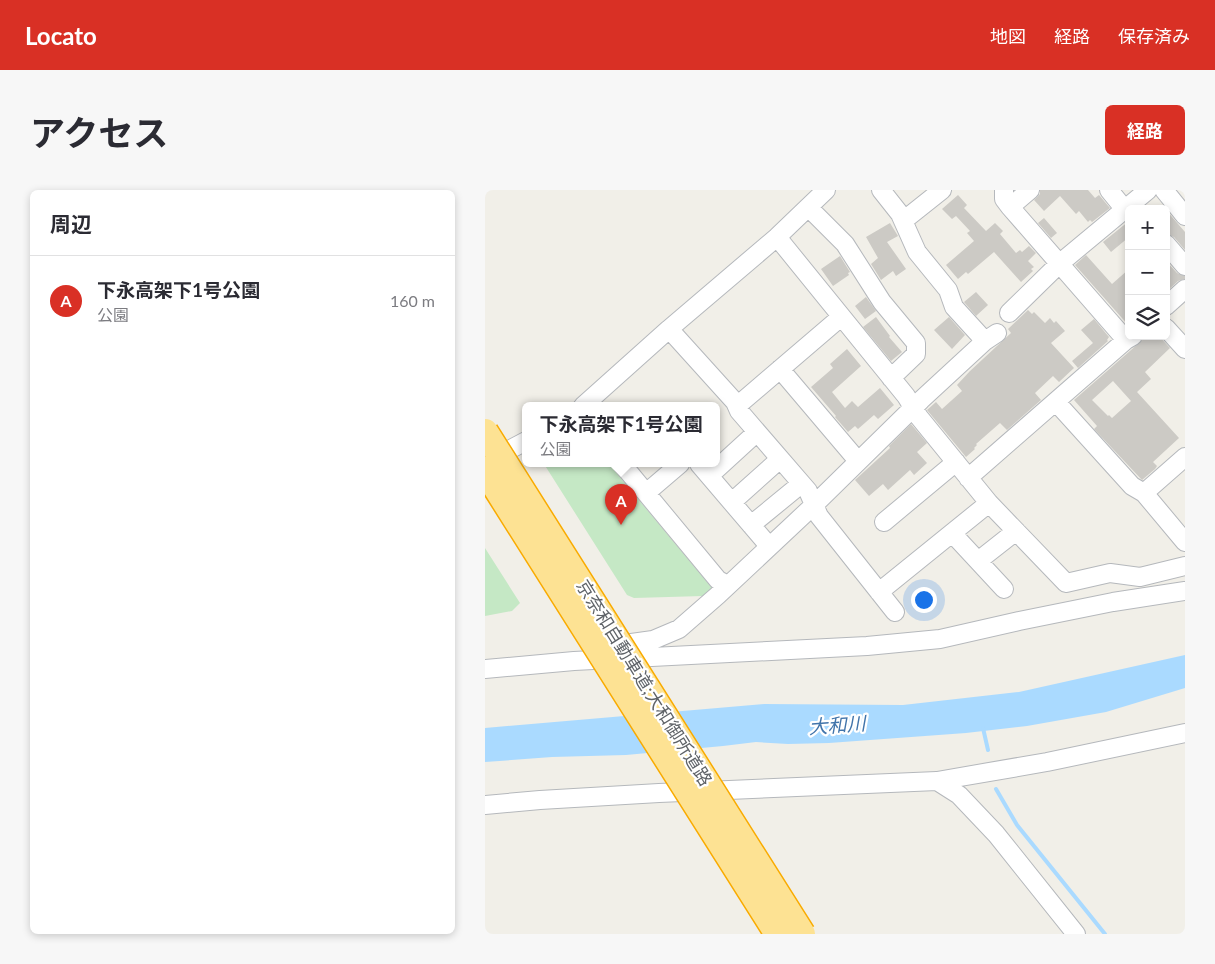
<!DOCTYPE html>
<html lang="ja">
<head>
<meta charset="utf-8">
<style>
  :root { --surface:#fff; --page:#f7f7f7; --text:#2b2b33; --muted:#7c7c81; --line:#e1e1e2; --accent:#d93025 }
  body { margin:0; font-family:Lato,"Noto Sans JP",sans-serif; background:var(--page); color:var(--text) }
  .controls { position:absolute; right:15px; top:15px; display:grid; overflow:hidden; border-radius:8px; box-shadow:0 2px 8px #0003 }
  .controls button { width:45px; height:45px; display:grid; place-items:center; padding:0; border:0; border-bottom:1px solid var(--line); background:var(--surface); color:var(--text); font:25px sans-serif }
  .you { position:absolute; left:438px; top:409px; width:18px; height:18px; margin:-12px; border:4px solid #fff; border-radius:50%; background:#1a73e8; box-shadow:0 0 0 8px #1a73e833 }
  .badge { display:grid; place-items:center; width:32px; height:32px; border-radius:50%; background:var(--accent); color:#fff; font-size:16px; font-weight:700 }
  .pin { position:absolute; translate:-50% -41px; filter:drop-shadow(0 1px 2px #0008) }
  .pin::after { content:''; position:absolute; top:26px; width:18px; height:15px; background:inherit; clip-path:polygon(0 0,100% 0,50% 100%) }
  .popup { position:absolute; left:37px; top:212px; width:198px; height:65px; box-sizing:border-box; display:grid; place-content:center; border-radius:8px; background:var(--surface); filter:drop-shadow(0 1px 4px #0005); font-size:16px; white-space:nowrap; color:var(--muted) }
  .popup b { font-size:19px; color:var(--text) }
  .popup::after { content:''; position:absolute; left:50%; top:100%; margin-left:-10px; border:10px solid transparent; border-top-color:var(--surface) }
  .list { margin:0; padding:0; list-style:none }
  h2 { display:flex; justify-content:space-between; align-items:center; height:65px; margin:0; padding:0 20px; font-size:21px }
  h2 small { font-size:16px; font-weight:400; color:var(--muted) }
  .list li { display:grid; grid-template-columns:32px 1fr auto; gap:15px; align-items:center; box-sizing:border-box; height:90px; padding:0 20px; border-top:1px solid var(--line) }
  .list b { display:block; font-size:19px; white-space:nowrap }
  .list p { margin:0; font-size:16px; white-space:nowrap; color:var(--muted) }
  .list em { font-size:16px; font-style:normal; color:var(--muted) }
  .icon { flex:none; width:28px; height:28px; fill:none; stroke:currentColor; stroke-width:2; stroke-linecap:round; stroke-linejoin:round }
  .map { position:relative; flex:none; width:700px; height:744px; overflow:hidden; border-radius:8px }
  header { display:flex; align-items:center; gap:30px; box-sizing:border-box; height:70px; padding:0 25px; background:var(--accent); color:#fff }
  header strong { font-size:24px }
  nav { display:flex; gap:28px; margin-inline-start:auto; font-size:18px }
  .intro { display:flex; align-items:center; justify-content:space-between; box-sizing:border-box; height:120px; padding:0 30px }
  h1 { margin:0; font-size:35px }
  .button { padding:12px 22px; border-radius:8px; background:var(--accent); color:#fff; font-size:18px; font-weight:700 }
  main { display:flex; gap:30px; padding:0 30px }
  aside { flex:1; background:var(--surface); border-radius:8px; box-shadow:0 2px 8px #0003 }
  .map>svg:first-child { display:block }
  .green { fill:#c5e8c5 }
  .water { fill:#aadaff }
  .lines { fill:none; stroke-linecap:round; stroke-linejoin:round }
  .stream { stroke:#aadaff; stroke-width:4 }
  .building { fill:#cccac5; fill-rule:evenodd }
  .minor-casing { stroke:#b5b8bc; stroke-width:20 }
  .minor { stroke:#fff; stroke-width:18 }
  .highway-bridge-casing { stroke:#f9ab00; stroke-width:29; stroke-linecap:butt }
  .highway-bridge { stroke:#fde293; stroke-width:26 }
  .labels { text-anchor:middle; stroke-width:4.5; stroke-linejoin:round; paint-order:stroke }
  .street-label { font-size:18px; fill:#5f6368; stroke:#fff }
  .water-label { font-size:19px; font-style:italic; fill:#4174aa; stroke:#fff }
</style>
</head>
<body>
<header>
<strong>Locato</strong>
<nav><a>地図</a><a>経路</a><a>保存済み</a></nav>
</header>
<div class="intro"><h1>アクセス</h1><a class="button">経路</a></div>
<main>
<aside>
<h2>周辺<small></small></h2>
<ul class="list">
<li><span class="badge">A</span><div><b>下永高架下1号公園</b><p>公園</p></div><em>160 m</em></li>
</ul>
</aside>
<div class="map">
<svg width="700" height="744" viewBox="0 0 700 744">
  <rect width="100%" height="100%" fill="#f1efe8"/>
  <path class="green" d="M59,274h65l103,124 -9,8 -69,2 -7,-3z
    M0,358l35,55 -8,8 -27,5z"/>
  <path class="water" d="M700,465v33l-79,24 -79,14 -61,7 -137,10 -41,1 -32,-2 -33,4 -97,9 -74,2 -67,5v-34l279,-24 139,1 116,-13z"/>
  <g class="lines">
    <path class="stream" d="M498,538l5,22
      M511,599l21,36 88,109"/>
  </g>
  <path class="building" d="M555,0h48l7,8 4,-3 11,13 -18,14 -2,-2 -2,2 -9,-11 -3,3 -16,-18 -16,15 -10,-11 6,-6z
    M473,5l9,10 -3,3 22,23 9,-8 8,8 -3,3 16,19 4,-3 2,2 7,-6 7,7 -8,8 6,6 -3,2 2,2 -12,11 -27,-30 -26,22 -2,-2 -8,7 -12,-14 28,-24 -7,-8 3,-2 -14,-15 -4,3 -10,-10z
    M681,20l19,22v18l-11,-13 -8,-3z
    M559,28l13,15 -6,5 -13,-15z
    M644,31v16l-18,15 -8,-10z
    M405,33l8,13 -11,6 19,27 -10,7 -3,-5 -12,9 -10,-16 7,-6 -12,-21z
    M601,65l26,29 17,-15v57l-54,-61z
    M355,66l10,16 -2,1 1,2 -16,11 -12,-17z
    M681,71l11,12 8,3v3l-7,2 -12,11z
    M491,102l12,13 -12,11 -12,-14z
    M381,107l10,14 -11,8 -10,-13z
    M543,120l4,4 2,-2 11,11 5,-5 4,5 2,-2 9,10 -14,12 23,25 -15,14 -6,-6 -18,17 6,7 -34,30 -7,-7 -24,21 1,1 -3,3 1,1 -9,8 -39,-47 9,-8 6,7 20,-18 -5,-6 13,-14 41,-38 -3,-4z
    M391,127l14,19 -1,1 13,15 -11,9 -28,-34z
    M464,127l16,18 -13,14 -18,-19z
    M609,129l15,18 -2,3 1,1 -30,27 -6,-7 21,-18 -12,-13z
    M662,146h12l11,12 -25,24 6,7 -14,13 42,46 -26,24 4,4 -2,3 -13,11 -48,-51 3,-3 -23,-26zM628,191l18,20 -19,17 -3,-3 -1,1 -16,-16z
    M362,159l14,17 -29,26 13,16 7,-7 6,6 22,-19 14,17 -16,14 -4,-4 -16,14 -3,-3 -7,6 -13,-15 1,-1 -25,-29 22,-19 -3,-4z
    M426,234l16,19 -10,9 10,11 -13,12 -4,-5 -22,20 -5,-6 -14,12 -14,-16 35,-32 -1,-2z"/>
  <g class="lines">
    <defs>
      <path id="minor" d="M396,0l19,24 17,38 31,38 6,17 31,34
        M519,0v9l6,8 116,133
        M624,0l13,16 13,2
        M679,0l21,26
        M323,17l37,37 37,58 34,41v11l-25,24
        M525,17l20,-17
        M418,31l39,-31
        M292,47l129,159 13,21 70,86 77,80 44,-10 30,4 45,-11
        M681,54l19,22
        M681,116l19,-17
        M524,123l50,-49 89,-74
        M681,138l19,21
        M184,139l66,73 4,9 69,80 11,25 76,96
        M295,179l78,92
        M571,212l76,84 12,7 41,49
        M98,216l86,-77 108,-92 49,-47
        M252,216l104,-89
        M8,272l16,-12 17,-9
        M137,274l96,116 10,5
        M214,274l70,82
        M225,285l47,-43
        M483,288l158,-138 7,-4
        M161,303l34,-29
        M659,303l41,-36
        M247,312l48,-43
        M399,332l72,-60
        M266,335l50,-41
        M467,343l52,56
        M493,371l38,-30
        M394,402l110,-89
        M125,456l43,-6 26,-11 39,-34 96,-90 107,-105 64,-59 12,-8
        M0,479l89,-8 293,-15 73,-7 79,-18 94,-19 72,-11
        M452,591l22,14 37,39 80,100
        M0,615l55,-5 119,-7 278,-12 110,-19 138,-29"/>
    </defs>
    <use href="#minor" class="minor-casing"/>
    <use href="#minor" class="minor"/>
    <defs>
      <path id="highway-bridge" d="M0,242l317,502
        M0,280l293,464"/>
    </defs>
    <use href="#highway-bridge" class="highway-bridge-casing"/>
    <use href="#highway-bridge" class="highway-bridge"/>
  </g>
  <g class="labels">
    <g class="street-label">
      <text transform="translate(159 493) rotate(58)" y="6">京奈和自動車道;大和御所道路</text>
    </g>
    <g class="water-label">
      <text transform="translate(352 535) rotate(-4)" y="7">大和川</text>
    </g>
  </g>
</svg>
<div class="controls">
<button>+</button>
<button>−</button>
<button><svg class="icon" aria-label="layers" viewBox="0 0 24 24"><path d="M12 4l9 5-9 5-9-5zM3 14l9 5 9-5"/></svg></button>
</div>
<div class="you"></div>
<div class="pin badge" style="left:136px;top:335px">A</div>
<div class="popup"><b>下永高架下1号公園</b>公園</div>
</div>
</main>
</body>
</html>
